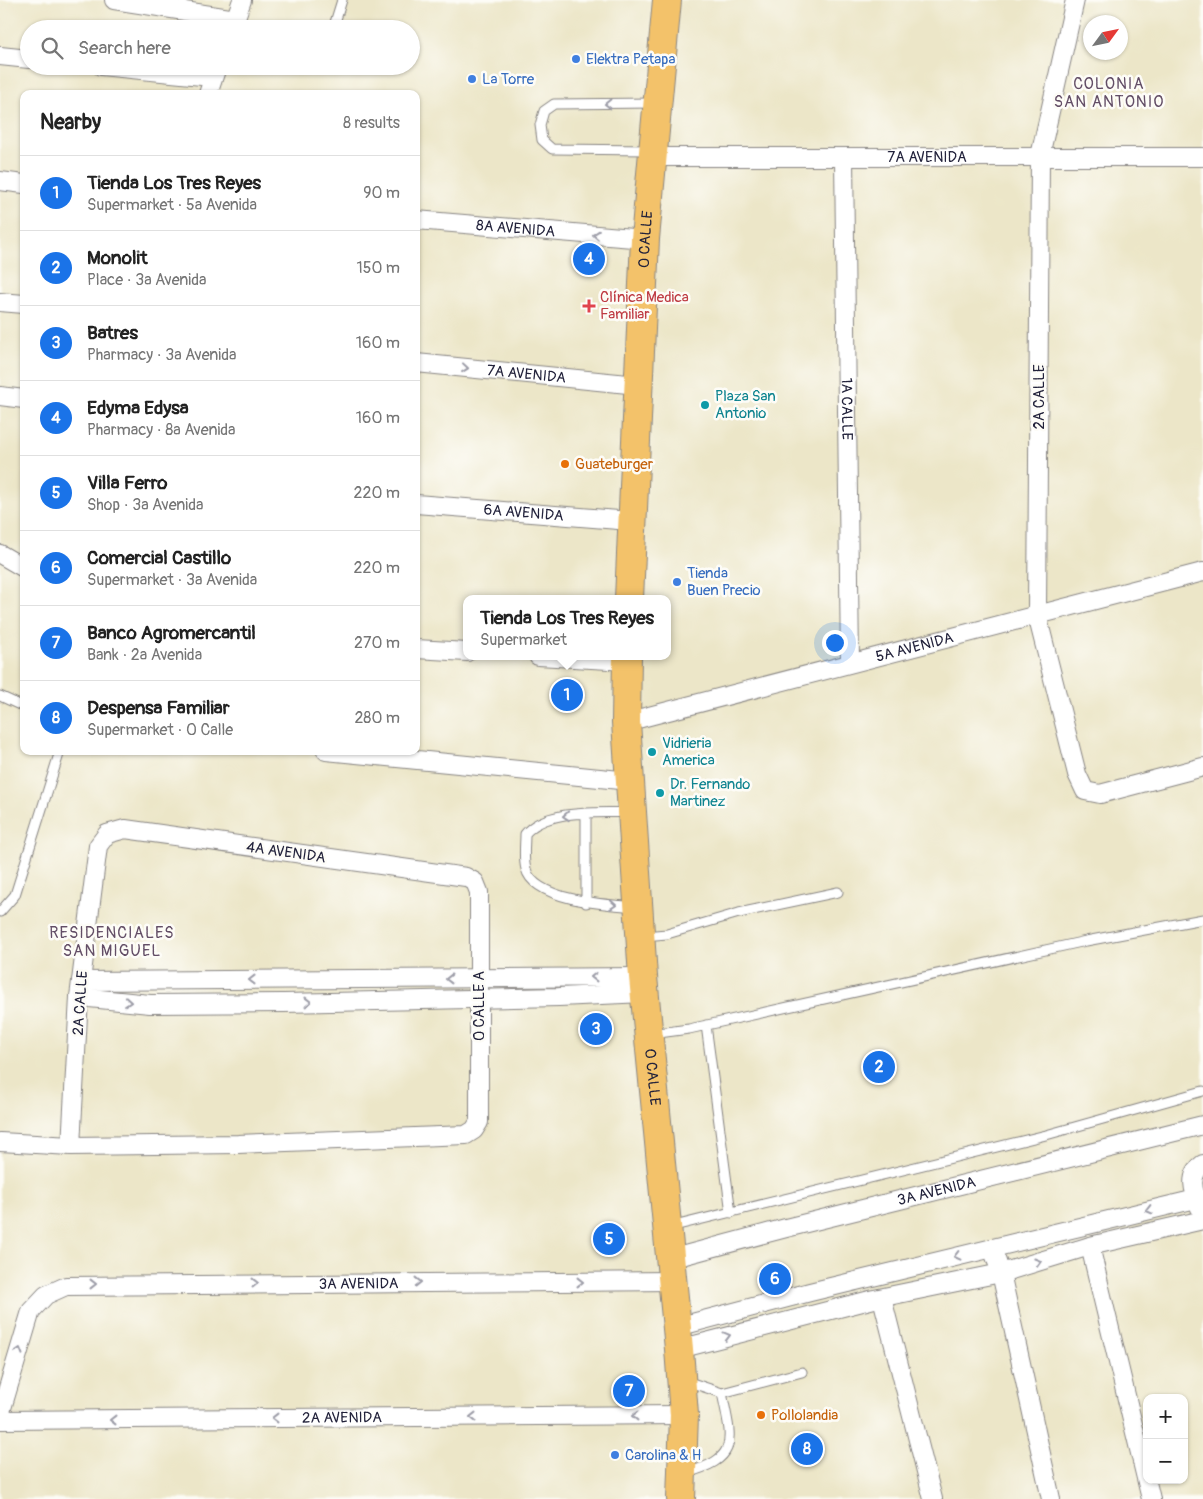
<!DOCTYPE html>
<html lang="en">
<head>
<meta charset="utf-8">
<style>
  :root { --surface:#fff; --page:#f2f2f2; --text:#222; --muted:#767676; --line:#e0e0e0; --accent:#1a73e8 }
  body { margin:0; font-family:Pangolin,sans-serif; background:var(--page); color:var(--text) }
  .controls { position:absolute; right:15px; bottom:15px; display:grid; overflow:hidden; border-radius:10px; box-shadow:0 1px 4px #0004 }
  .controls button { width:45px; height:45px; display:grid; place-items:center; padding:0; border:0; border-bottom:1px solid var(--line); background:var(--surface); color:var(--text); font:25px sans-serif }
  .compass { position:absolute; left:1083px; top:15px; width:45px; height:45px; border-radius:50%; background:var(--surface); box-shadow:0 1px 4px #0004; rotate:57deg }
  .you { position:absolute; left:834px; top:642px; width:18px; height:18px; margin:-12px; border:4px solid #fff; border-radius:50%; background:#1a73e8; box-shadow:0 0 0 8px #1a73e833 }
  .badge { display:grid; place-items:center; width:32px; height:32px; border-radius:50%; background:var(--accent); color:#fff; font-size:16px; font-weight:700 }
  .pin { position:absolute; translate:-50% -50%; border:2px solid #fff; box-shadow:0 1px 5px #0006 }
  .popup { position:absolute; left:463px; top:595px; width:208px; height:65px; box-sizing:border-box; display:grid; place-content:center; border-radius:10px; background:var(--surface); filter:drop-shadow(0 1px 4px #0005); font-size:16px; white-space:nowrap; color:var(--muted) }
  .popup b { font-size:19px; color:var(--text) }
  .popup::after { content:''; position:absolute; left:50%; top:100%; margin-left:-10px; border:10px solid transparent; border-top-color:var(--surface) }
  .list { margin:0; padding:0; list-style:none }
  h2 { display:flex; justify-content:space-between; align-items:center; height:65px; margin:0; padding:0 20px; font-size:21px }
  h2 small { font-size:16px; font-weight:400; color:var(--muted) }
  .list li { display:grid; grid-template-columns:32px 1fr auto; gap:15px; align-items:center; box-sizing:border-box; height:75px; padding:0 20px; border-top:1px solid var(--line) }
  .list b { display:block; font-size:19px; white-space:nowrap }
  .list p { margin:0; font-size:16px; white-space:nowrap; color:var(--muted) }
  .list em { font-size:16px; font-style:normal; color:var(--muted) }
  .icon { flex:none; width:28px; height:28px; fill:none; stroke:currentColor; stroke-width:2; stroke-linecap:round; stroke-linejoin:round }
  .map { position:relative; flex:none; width:1203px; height:1499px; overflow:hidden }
  .search { position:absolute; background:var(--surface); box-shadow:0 1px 4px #0004; left:20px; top:20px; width:400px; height:55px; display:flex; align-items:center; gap:12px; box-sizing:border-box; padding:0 18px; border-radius:28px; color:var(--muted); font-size:19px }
  .panel { position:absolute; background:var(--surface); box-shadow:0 1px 4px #0004; left:20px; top:90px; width:400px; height:665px; border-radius:10px }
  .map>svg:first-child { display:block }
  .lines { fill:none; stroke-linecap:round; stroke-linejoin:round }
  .lane-casing { stroke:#878482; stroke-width:11 }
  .street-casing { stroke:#878482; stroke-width:20 }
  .primary-casing { stroke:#878482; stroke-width:30 }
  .lane { stroke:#fff; stroke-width:9 }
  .street { stroke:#fff; stroke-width:18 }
  .primary { stroke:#f3c26a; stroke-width:28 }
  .oneway { stroke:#9c9ca7 }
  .shop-dot { fill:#3f7fe0; stroke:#fdfcf7; stroke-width:2 }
  .health-dot { fill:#e0444e; stroke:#fdfcf7; stroke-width:2 }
  .culture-dot { fill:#0f9aa8; stroke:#fdfcf7; stroke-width:2 }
  .food-dot { fill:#e8710a; stroke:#fdfcf7; stroke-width:2 }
  .labels { text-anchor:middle; stroke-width:5; stroke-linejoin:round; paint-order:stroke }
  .shop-label { font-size:15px; fill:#366cbe; stroke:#fdfcf7; text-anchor:start }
  .street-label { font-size:15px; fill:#22223b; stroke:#fdfcf7 }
  .health-label { font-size:15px; fill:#be3a42; stroke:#fdfcf7; text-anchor:start }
  .culture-label { font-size:15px; fill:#0d838f; stroke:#fdfcf7; text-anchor:start }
  .food-label { font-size:15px; fill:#c56008; stroke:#fdfcf7; text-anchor:start }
  .neighbourhood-label { font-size:16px; letter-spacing:1px; fill:#634e66; stroke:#fdfcf7 }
</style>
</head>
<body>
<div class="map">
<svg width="1203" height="1499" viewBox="0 0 1203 1499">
  <rect width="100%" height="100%" fill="#fdfcf7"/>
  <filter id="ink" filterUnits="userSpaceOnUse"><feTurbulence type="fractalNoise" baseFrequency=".02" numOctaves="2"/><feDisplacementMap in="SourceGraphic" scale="10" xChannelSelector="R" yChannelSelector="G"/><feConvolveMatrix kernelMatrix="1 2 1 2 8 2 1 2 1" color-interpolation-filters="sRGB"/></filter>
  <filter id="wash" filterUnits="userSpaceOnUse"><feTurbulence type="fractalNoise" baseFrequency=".0096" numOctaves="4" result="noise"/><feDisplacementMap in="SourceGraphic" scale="20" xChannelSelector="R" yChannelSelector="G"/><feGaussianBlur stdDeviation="1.12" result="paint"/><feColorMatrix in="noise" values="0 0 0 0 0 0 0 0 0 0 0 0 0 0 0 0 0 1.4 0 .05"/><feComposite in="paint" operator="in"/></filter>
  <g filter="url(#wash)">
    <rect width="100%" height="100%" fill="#ece6c8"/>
  </g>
  <g filter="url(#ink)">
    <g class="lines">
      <defs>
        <path id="lane" d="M333,29l9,-29
          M651,150l-99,-1 -10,-9 -2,-15 4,-14 10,-7 100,-1
          M0,696l24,11
          M630,812c-31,2 -84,-4 -105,22 0,11 -2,25 1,35 8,32 84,36 110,38
          M586,814v89
          M0,912l15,-17 45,-144
          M644,936l23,-2 72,-21 99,-21
          M706,1025l25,188
          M651,1034l38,-5 397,-88 117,-22
          M670,1227l376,-92 157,-44
          M684,1383l11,1 27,9c10,48 18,65 -36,80
          M722,1393l80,-21"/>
        <g id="street">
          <path d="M114,0l122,19"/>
          <path d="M1075,0l-35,156 -3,459 40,159 8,17 15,3 103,-27"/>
          <path d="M232,29l10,-29"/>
          <path d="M0,56l29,3"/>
          <path d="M101,66l111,11"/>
          <path d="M208,94l9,-27"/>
          <path id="s1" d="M652,157h551"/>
          <path id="s2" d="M844,157l6,506"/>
          <path d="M0,181l24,3"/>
          <path id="s3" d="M416,220l229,19"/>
          <path d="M0,302l24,2"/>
          <path id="s4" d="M416,363l222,22"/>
          <path d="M0,396l24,3"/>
          <path id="s5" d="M416,504l215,17"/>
          <path d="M0,554l24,14"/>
          <path d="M416,649l51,3"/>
          <path d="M538,656l89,5"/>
          <path id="s6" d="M626,722l577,-150"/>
          <path d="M326,751l304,30"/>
          <path d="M81,981l562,-4"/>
          <path d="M79,997l71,7 134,-1 275,-6 85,-4"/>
          <path d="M0,1142l71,4 167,-2 228,-9 8,-5 5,-8v-230l-4,-10 -9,-5 -341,-48 -18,5 -9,12 -19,151 -8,149"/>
          <path d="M1200,1208c-6,-16 -13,-32 3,-44"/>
          <path d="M1090,1246l61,253"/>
          <path d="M992,1248l9,25 50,226"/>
          <path id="s7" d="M670,1259l116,-31 417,-103"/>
          <path d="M882,1298l51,201"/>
          <path d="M677,1327l133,-35 386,-93"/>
          <path d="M679,1349l195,-50 127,-26 89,-27 113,-26"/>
          <path id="s8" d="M0,1415l31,-104 15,-16 20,-9 607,-5"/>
          <path id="s9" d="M0,1420l684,-5"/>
        </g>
        <g id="primary">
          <path id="s10" d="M629,599l16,-360 22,-239"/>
          <path id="s11" d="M627,656l-1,66 17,255 36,372 5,66 -3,84"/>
        </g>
      </defs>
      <use href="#lane" class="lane-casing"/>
      <use href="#street" class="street-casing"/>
      <use href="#primary" class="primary-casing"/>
      <use href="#lane" class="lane"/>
      <use href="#street" class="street"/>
      <use href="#primary" class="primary"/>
    </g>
    <defs><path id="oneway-chevron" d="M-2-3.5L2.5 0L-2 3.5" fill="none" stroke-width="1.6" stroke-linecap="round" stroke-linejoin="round" transform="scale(1.25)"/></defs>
    <g class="oneway">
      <use href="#oneway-chevron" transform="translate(608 104) rotate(179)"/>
      <use href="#oneway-chevron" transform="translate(596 235) rotate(-175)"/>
      <use href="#oneway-chevron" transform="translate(465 368) rotate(6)"/>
      <use href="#oneway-chevron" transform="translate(566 816) rotate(176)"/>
      <use href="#oneway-chevron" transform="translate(613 905) rotate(5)"/>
      <use href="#oneway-chevron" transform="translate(594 977) rotate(180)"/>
      <use href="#oneway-chevron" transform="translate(449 979) rotate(180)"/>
      <use href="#oneway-chevron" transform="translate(252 980) rotate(180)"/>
      <use href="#oneway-chevron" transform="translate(128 1002) rotate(5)"/>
      <use href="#oneway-chevron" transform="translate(308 1002) rotate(-1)"/>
      <use href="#oneway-chevron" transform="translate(1149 1210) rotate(166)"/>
      <use href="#oneway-chevron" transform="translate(957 1256) rotate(166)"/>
      <use href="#oneway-chevron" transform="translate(1038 1262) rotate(-17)"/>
      <use href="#oneway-chevron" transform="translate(418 1282)"/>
      <use href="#oneway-chevron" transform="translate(580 1282)"/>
      <use href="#oneway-chevron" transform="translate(255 1283)"/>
      <use href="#oneway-chevron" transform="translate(93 1284)"/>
      <use href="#oneway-chevron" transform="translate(727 1336) rotate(-15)"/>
      <use href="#oneway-chevron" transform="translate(19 1351) rotate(-73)"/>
      <use href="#oneway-chevron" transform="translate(635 1416) rotate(180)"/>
      <use href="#oneway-chevron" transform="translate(473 1417) rotate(180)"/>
      <use href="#oneway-chevron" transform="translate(275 1418) rotate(180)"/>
      <use href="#oneway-chevron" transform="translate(113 1420) rotate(180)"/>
    </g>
  </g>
  <g class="shop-dot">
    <circle cx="576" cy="59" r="5"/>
    <circle cx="472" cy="79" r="5"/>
    <circle cx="677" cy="582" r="5"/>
    <circle cx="615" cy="1455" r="5"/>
  </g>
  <path class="health-dot" d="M586.5 298.5h5v5h5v5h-5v5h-5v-5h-5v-5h5z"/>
  <g class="culture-dot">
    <circle cx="705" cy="405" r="5"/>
    <circle cx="652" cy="752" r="5"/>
    <circle cx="660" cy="793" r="5"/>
  </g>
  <g class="food-dot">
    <circle cx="565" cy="464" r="5"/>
    <circle cx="761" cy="1415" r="5"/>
  </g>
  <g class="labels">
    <g class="shop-label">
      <text x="586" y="64">Elektra Petapa</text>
      <text x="482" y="84">La Torre</text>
      <text x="687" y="578">Tienda<tspan x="687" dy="17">Buen Precio</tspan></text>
      <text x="625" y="1460">Carolina &amp; H</text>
    </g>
    <g class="street-label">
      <text dy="5" stroke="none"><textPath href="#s1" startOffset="275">7A AVENIDA</textPath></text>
      <text dy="5" stroke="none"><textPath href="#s3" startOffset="100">8A AVENIDA</textPath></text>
      <text dy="5" stroke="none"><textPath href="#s10" startOffset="360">0 CALLE</textPath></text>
      <text dy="5" stroke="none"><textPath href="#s4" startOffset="111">7A AVENIDA</textPath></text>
      <text transform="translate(1039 397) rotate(-90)" y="5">2A CALLE</text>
      <text dy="5" stroke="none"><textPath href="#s2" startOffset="252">1A CALLE</textPath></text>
      <text dy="5" stroke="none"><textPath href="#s5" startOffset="108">6A AVENIDA</textPath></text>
      <text dy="5" stroke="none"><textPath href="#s6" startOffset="298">5A AVENIDA</textPath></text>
      <text transform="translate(286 852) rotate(8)" y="5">4A AVENIDA</text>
      <text transform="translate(80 1003) rotate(-86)" y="5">2A CALLE</text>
      <text transform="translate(479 1006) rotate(-90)" y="5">0 CALLE A</text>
      <text dy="5" stroke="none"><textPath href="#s11" startOffset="422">0 CALLE</textPath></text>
      <text dy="5" stroke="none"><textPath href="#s7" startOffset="275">3A AVENIDA</textPath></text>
      <text dy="5" stroke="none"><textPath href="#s8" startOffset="445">3A AVENIDA</textPath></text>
      <text dy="5" stroke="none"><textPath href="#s9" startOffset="342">2A AVENIDA</textPath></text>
    </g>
    <g class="health-label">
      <text x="600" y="302">Clínica Medica<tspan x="600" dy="17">Familiar</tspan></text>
    </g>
    <g class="culture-label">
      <text x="715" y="401">Plaza San<tspan x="715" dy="17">Antonio</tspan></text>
      <text x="662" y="748">Vidrieria<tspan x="662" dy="17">America</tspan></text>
      <text x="670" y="789">Dr. Fernando<tspan x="670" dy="17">Martinez</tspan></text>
    </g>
    <g class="food-label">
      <text x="575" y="469">Guateburger</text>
      <text x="771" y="1420">Pollolandia</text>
    </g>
    <g class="neighbourhood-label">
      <text x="1109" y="89">COLONIA<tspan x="1109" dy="18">SAN ANTONIO</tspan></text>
      <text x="112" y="938">RESIDENCIALES<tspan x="112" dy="18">SAN MIGUEL</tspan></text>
    </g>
  </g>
</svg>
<div class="controls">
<button>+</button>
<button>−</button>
</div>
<svg class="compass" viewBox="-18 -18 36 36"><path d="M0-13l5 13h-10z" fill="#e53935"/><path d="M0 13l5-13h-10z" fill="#767676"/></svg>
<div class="you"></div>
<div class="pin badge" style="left:567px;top:695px">1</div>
<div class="popup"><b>Tienda Los Tres Reyes</b>Supermarket</div>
<div class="pin badge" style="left:879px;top:1067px">2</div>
<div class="pin badge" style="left:596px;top:1029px">3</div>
<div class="pin badge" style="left:589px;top:259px">4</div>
<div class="pin badge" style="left:609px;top:1239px">5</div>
<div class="pin badge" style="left:775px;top:1279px">6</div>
<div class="pin badge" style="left:629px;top:1391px">7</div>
<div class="pin badge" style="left:807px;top:1449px">8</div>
<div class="search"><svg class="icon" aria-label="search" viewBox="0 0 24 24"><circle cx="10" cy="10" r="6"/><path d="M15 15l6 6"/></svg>Search here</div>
<section class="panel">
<h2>Nearby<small>8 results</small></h2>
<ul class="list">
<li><span class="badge">1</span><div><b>Tienda Los Tres Reyes</b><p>Supermarket · 5a Avenida</p></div><em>90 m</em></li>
<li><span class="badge">2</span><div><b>Monolit</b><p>Place · 3a Avenida</p></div><em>150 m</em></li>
<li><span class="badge">3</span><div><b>Batres</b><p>Pharmacy · 3a Avenida</p></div><em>160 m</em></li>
<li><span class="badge">4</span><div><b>Edyma Edysa</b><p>Pharmacy · 8a Avenida</p></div><em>160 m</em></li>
<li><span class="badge">5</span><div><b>Villa Ferro</b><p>Shop · 3a Avenida</p></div><em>220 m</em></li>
<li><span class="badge">6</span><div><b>Comercial Castillo</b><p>Supermarket · 3a Avenida</p></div><em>220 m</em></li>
<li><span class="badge">7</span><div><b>Banco Agromercantil</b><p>Bank · 2a Avenida</p></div><em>270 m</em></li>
<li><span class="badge">8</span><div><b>Despensa Familiar</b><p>Supermarket · 0 Calle</p></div><em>280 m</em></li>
</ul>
</section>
</div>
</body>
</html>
